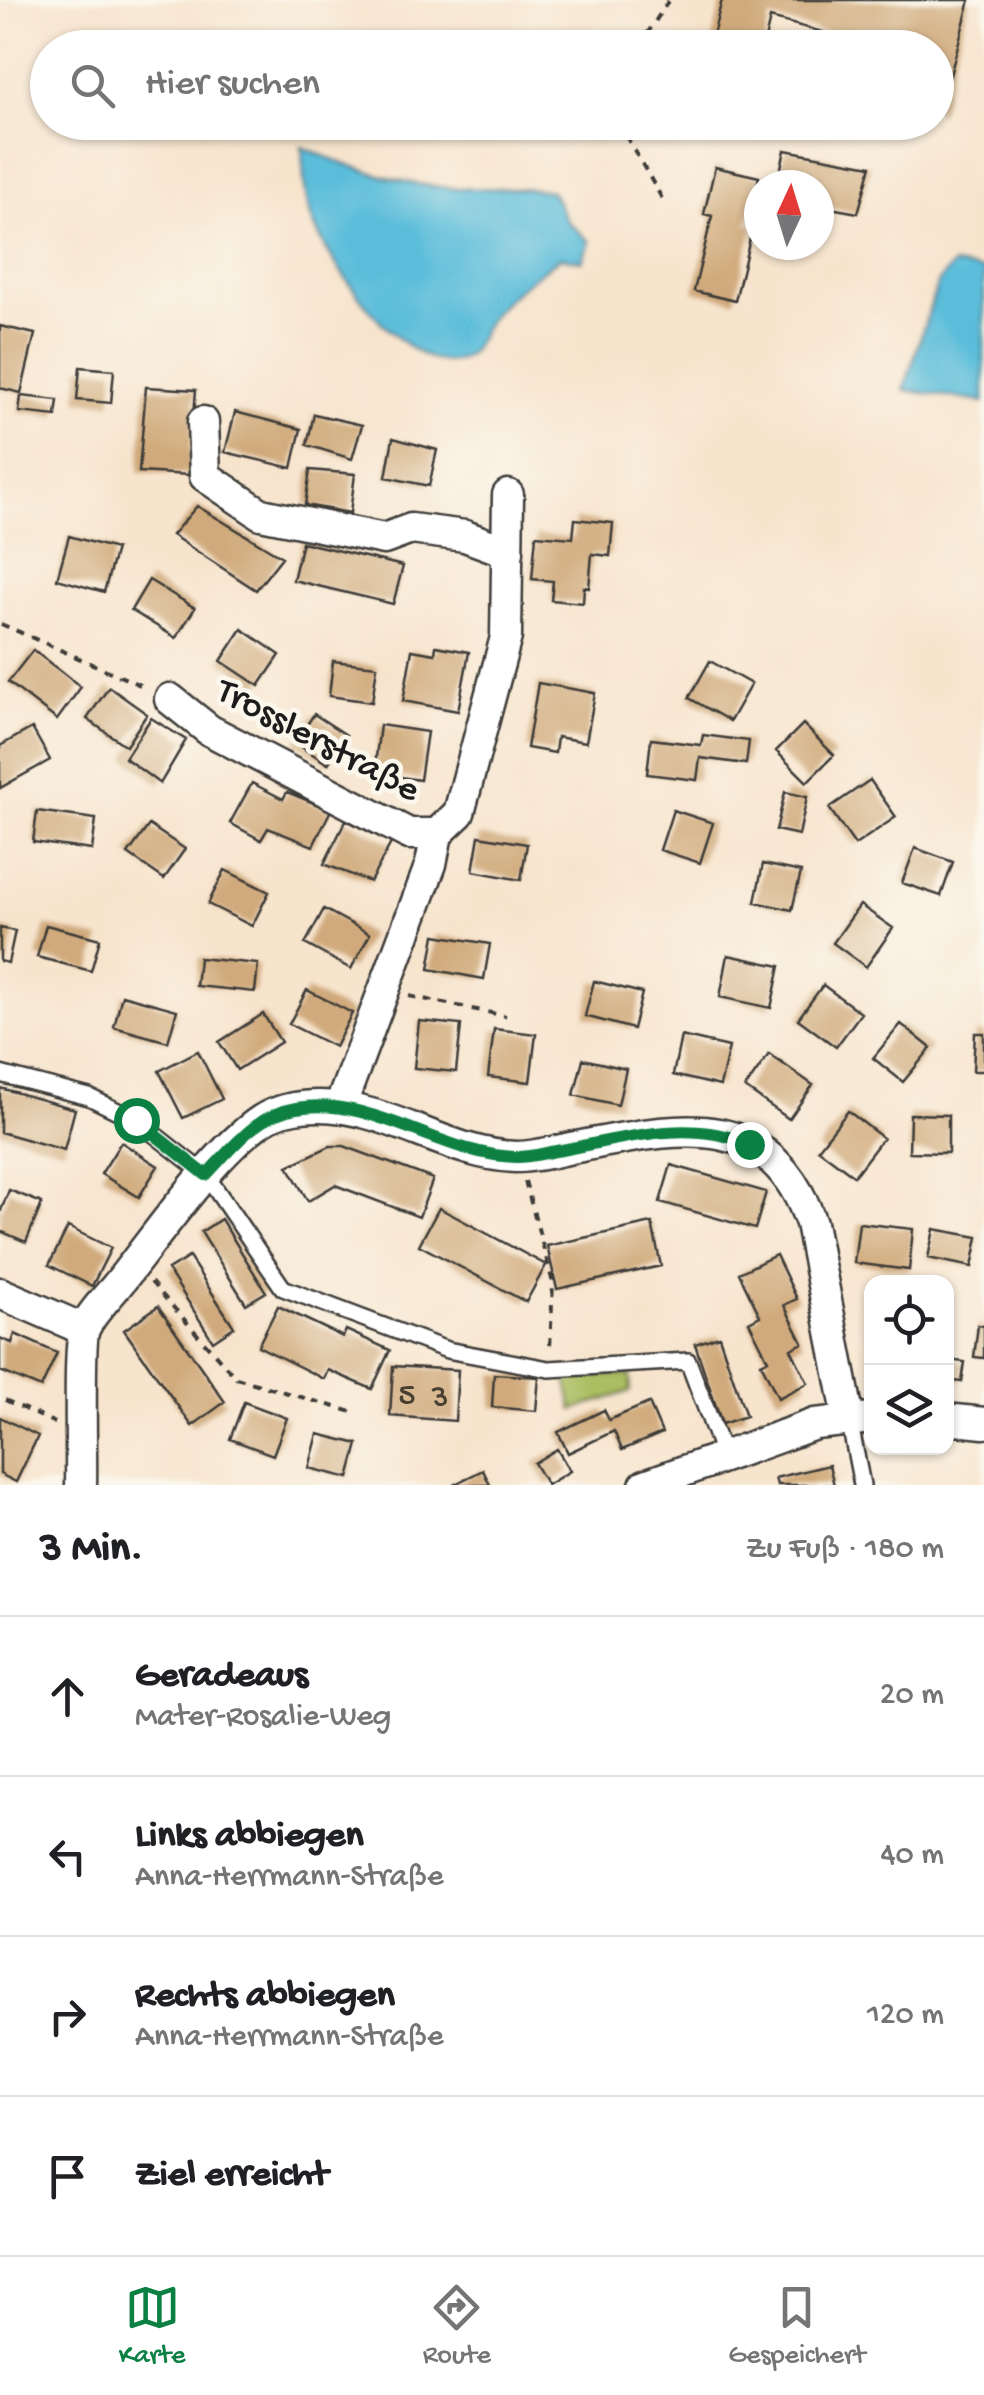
<!DOCTYPE html>
<html lang="de">
<head>
<meta charset="utf-8">
<style>
  :root { --surface:#fff; --page:#f2f2f2; --text:#202124; --muted:#757577; --line:#e0e0e0; --accent:#0b8043 }
  body { margin:0; font-family:"Gochi Hand",sans-serif; background:var(--page); color:var(--text) }
  .controls { position:absolute; right:30px; bottom:30px; display:grid; overflow:hidden; border-radius:20px; box-shadow:0 2px 8px #0004 }
  .controls button { width:90px; height:90px; display:grid; place-items:center; padding:0; border:0; border-bottom:2px solid var(--line); background:var(--surface); color:var(--text); font:50px sans-serif }
  .compass { position:absolute; left:744px; top:170px; width:90px; height:90px; border-radius:50%; background:var(--surface); box-shadow:0 2px 8px #0004; rotate:4deg }
  .stop { position:absolute; width:30px; height:30px; margin:-22px; border:8px solid #0b8043; border-radius:50%; background:#fff }
  .stop.end { background:#0b8043; border-color:#fff; box-shadow:0 2px 10px #0008 }
  .list { margin:0; padding:0; list-style:none }
  h2 { display:flex; justify-content:space-between; align-items:center; height:130px; margin:0; padding:0 40px; font-size:42px }
  h2 small { font-size:32px; font-weight:400; color:var(--muted) }
  .list li { display:grid; grid-template-columns:65px 1fr auto; gap:30px; align-items:center; box-sizing:border-box; height:160px; padding:0 40px; border-top:2px solid var(--line) }
  .list b { display:block; font-size:38px; white-space:nowrap }
  .list p { margin:0; font-size:32px; white-space:nowrap; color:var(--muted) }
  .list em { font-size:32px; font-style:normal; color:var(--muted) }
  .icon { flex:none; width:55px; height:55px; fill:none; stroke:currentColor; stroke-width:2; stroke-linecap:round; stroke-linejoin:round }
  .map { position:relative; flex:none; width:984px; height:1485px; overflow:hidden }
  .search { position:absolute; background:var(--surface); box-shadow:0 2px 8px #0004; left:30px; right:30px; top:30px; height:110px; display:flex; align-items:center; gap:25px; box-sizing:border-box; padding:0 35px; border-radius:55px; color:var(--muted); font-size:38px }
  .sheet { height:770px; background:var(--surface) }
  nav { display:flex; justify-content:space-around; align-items:center; box-sizing:border-box; height:140px; border-top:2px solid var(--line); background:var(--surface); font-size:28px; color:var(--muted) }
  nav a { display:grid; justify-items:center; gap:5px }
  nav .on { color:var(--accent) }
  .map>svg:first-child { display:block }
  .green { fill:#abbe62; stroke:#646d3f; stroke-width:2.5 }
  .water { fill:#5cbdda; stroke:#3c6c7b; stroke-width:2.5 }
  .building { fill:#d0aa7b }
  .lines { fill:none; stroke-linecap:round; stroke-linejoin:round }
  .lane-casing { stroke:#3d3a37; stroke-width:20 }
  .street-casing { stroke:#3d3a37; stroke-width:35 }
  .path { stroke:#3d3a37; stroke-width:4; stroke-dasharray:8 8; stroke-linecap:butt }
  .lane { stroke:#fff; stroke-width:15 }
  .street { stroke:#fff; stroke-width:30 }
  .route { stroke:#0b8043; stroke-width:12 }
  .labels { text-anchor:middle; stroke-width:9; stroke-linejoin:round; paint-order:stroke }
  .number-label { font-size:32px; fill:#494034 }
  .street-label { font-size:38px; fill:#1c1c1c; stroke:#fbf7ec }
</style>
</head>
<body>
<div class="map">
<svg width="984" height="1485" viewBox="0 0 984 1485">
  <rect width="100%" height="100%" fill="#fbf7ec"/>
  <filter id="ink" filterUnits="userSpaceOnUse"><feTurbulence type="fractalNoise" baseFrequency=".01" numOctaves="2"/><feDisplacementMap in="SourceGraphic" scale="20" xChannelSelector="R" yChannelSelector="G"/><feConvolveMatrix kernelMatrix="1 2 1 2 8 2 1 2 1" color-interpolation-filters="sRGB"/></filter>
  <filter id="wash" filterUnits="userSpaceOnUse"><feTurbulence type="fractalNoise" baseFrequency=".0048" numOctaves="4" result="noise"/><feDisplacementMap in="SourceGraphic" scale="40" xChannelSelector="R" yChannelSelector="G"/><feGaussianBlur stdDeviation="2.25" result="paint"/><feColorMatrix in="noise" values="0 0 0 0 0 0 0 0 0 0 0 0 0 0 0 0 0 1.4 0 .05"/><feComposite in="paint" operator="in"/></filter>
  <g filter="url(#wash)">
    <rect width="100%" height="100%" fill="#f7e4cd"/>
    <path class="green" d="M630,1374l1,17 -58,19 -7,-32z"/>
    <path class="water" d="M302,147c43,18 102,39 149,41 35,2 64,-3 100,3l16,30 23,21 -8,19 -21,-4c-27,20 -55,38 -74,66 -9,13 -10,29 -26,36 -52,22 -132,-97 -148,-137 -9,-24 -10,-50 -11,-75z
      M953,265l31,5v132l-80,-12 34,-108z"/>
    <g id="blocks">
      <path class="building" d="M722,0h248l-30,113 -4,-1v-64h-53l-113,-30 -7,30h-34l-18,-5z
        M785,150l86,16 -13,47 -39,-7v-21h-42z
        M715,167l44,10 -12,48 6,1 -18,75 -41,-10 18,-75 -8,-2z
        M0,326l35,8 -14,59 -21,-5z
        M80,367l34,3 -3,33 -34,-3z
        M146,387l50,3 -7,85 -50,-3z
        M21,396l37,4 -2,16 -37,-4z
        M235,412l66,17 -9,39 -67,-16z
        M314,414l48,11 -10,34 -45,-14z
        M393,438l44,12 -8,36 -43,-9z
        M310,470l45,4 -5,39 -45,-8z
        M197,506l85,51 -26,33 -84,-55z
        M575,519l38,4 -3,33 -18,-2 -3,34 -5,-1 -1,16 -32,-3 2,-19 -21,-2 4,-44 37,3z
        M69,536l47,13 -12,43 -47,-13z
        M302,542l101,24 -10,38 -100,-24z
        M149,580l46,28 -19,30 -45,-28z
        M242,629l38,26 -21,31 -38,-25z
        M436,646l33,6 -11,59 -55,-10 9,-51 23,4z
        M33,650l48,37 -24,33 -49,-38z
        M333,661l44,5 -5,36 -43,-6z
        M710,661l41,23 -21,37 -41,-23z
        M538,683l57,10 -9,49 -29,-5 -2,16 -28,-5z
        M109,687l38,27 -21,32 -39,-27z
        M314,714l32,21 -18,29 -33,-21z
        M151,718l35,22 -26,44 -35,-26z
        M803,724l31,31 -27,27 -31,-31z
        M380,725l47,7 -7,48 -46,-7z
        M32,728l18,32 -50,28v-42z
        M703,735l46,6 -3,23 -46,-6 -3,22 -50,-6 4,-35 50,6z
        M870,780l26,37 -41,28 -26,-37z
        M252,783l31,16 4,-7 44,18 -18,36 -45,-18 -7,12 -31,-17z
        M785,792l22,5 -8,38 -23,-5z
        M673,810l40,13 -13,40 -40,-13z
        M37,811l59,8 -4,31 -59,-8z
        M346,820l45,23 -21,39 -46,-18z
        M149,825l36,24 -21,30 -36,-25z
        M479,836l48,8 -6,36 -48,-9z
        M915,848l38,14 -12,34 -39,-13z
        M763,864l38,8 -9,38 -37,-8z
        M225,870l44,22 -17,34 -44,-22z
        M860,905l33,23 -27,39 -33,-24z
        M324,909l46,25 -19,35 -46,-25z
        M46,925l54,14 -9,32 -54,-14z
        M0,928l15,3 -7,32 -8,-2z
        M435,935l55,9 -6,35 -55,-10z
        M728,955l52,11 -9,42 -51,-11z
        M199,958l59,6 -3,28 -59,-6z
        M594,981l48,12 -9,36 -48,-13z
        M823,985l38,28 -25,34 -38,-28z
        M307,990l45,23 -17,34 -46,-23z
        M122,995l55,15 -9,32 -54,-15z
        M263,1014l18,28 -44,28 -18,-28z
        M419,1021l42,4 -5,47 -42,-4z
        M901,1024l30,24 -28,34 -30,-24z
        M494,1029l42,5 -6,48 -42,-5z
        M975,1033h9v38h-11z
        M681,1036l48,11 -9,39 -47,-11z
        M198,1051l24,48 -39,19 -24,-47z
        M769,1054l44,31 -24,34 -44,-31z
        M583,1059l43,10 -8,36 -44,-10z
        M0,1088l75,21 -11,41 -64,-18z
        M848,1111l35,27 -29,38 -36,-27z
        M910,1114l38,1v38l-39,-1z
        M121,1142l37,24 -19,31 -38,-23z
        M330,1146h14l89,33 -14,38 -84,-32 -27,16 -20,-35z
        M671,1165l95,27 -11,37 -95,-27z
        M9,1190l33,13 -16,39 -26,-11v-18z
        M439,1208l107,57 -20,37 -107,-57z
        M221,1219l45,73 -20,12 -45,-72z
        M652,1223l9,43 -104,23 -10,-43z
        M859,1223l54,6 -4,41 -55,-7z
        M68,1227l43,21 -19,38 -43,-21z
        M934,1229l44,8 -6,30 -44,-9z
        M776,1255l21,44 -13,6 19,38 -12,6 17,34 -30,15 -17,-35 7,-3 -19,-38 11,-6 -21,-43z
        M189,1257l45,70 -21,14 -45,-71z
        M158,1306l67,96 -33,24 -68,-96z
        M278,1306l65,31 3,-7 44,20 -18,39 -44,-19 -4,9 -66,-33z
        M978,1325l6,1v32l-10,-1z
        M15,1334l42,19 -16,35 -41,-17v-33l12,5z
        M719,1336l27,80 -24,8 -27,-80z
        M946,1360l19,2 -3,20 -16,-2z
        M393,1366l65,4 -3,51 -65,-5z
        M494,1374l45,3 -3,34 -44,-4z
        M244,1402l43,16 -14,37 -43,-16z
        M649,1403l13,30 -40,17 -8,-19 -46,22 -10,-21 46,-22 5,10z
        M0,1417l38,19 -22,46 -16,-8z
        M318,1434l40,10 -9,34 -40,-10z
        M557,1449l13,22 -23,14 -13,-22z
        M829,1465l5,20h-57l-2,-7z
        M483,1470l7,15h-37z"/>
    </g>
  </g>
  <g filter="url(#ink)">
    <use href="#blocks" fill-opacity="0" stroke="#3d3a37" stroke-width="2.5"/>
    <g class="lines">
      <defs>
        <path id="lane" d="M0,1074l89,23 47,23 70,55 77,113 164,62 102,19 139,-8 36,95
          M849,1419l13,66"/>
        <path id="street" d="M203,422l2,54 56,38 123,25 27,-10 54,7 43,16
          M170,699l39,31 200,104h28
          M340,1107l91,-243 6,-30 22,-21 47,-176 2,-142
          M0,1293l83,36
          M946,1419l38,4
          M81,1485c1,-25 -3,-145 4,-158 8,-17 26,-33 37,-48 35,-44 94,-129 140,-159 17,-11 38,-14 57,-14 69,0 129,49 197,51 20,0 40,-6 60,-10 98,-18 193,-44 235,76l38,196
          M645,1485l170,-61 57,-6"/>
      </defs>
      <use href="#lane" class="lane-casing"/>
      <use href="#street" class="street-casing"/>
      <path class="path" d="M638,48l31,-48
        M618,122l46,80
        M1,624l146,64
        M409,996l97,20
        M525,1181l28,102 -3,65
        M151,1282l85,96 116,34
        M5,1400l50,23"/>
      <use href="#lane" class="lane"/>
      <use href="#street" class="street"/>
    </g>
  </g>
  <g class="lines" filter="url(#ink)">
    <path class="route" d="M136,1120l70,55c26,-27 51,-61 90,-67 78,-13 145,48 221,49 16,0 30,-5 45,-7 63,-12 127,-32 187,-6"/>
  </g>
  <g class="labels">
    <g class="number-label">
      <text x="407" y="1403">5</text>
      <text x="440" y="1405">3</text>
    </g>
    <g class="street-label">
      <text transform="translate(320 737) rotate(28)" y="13">Trosslerstraße</text>
    </g>
  </g>
</svg>
<div class="controls">
<button><svg class="icon" aria-label="locate" viewBox="0 0 24 24"><circle cx="12" cy="12" r="6"/><path d="M12 2v4M12 18v4M2 12h4M18 12h4"/></svg></button>
<button><svg class="icon" aria-label="layers" viewBox="0 0 24 24"><path d="M12 4l9 5-9 5-9-5zM3 14l9 5 9-5"/></svg></button>
</div>
<svg class="compass" viewBox="-18 -18 36 36"><path d="M0-13l5 13h-10z" fill="#e53935"/><path d="M0 13l5-13h-10z" fill="#757577"/></svg>
<div class="stop" style="left:136px;top:1120px"></div>
<div class="stop end" style="left:749px;top:1144px"></div>
<div class="search"><svg class="icon" aria-label="search" viewBox="0 0 24 24"><circle cx="10" cy="10" r="6"/><path d="M15 15l6 6"/></svg>Hier suchen</div>
</div>
<section class="sheet">
<h2>3 Min.<small>Zu Fuß · 180 m</small></h2>
<ul class="list">
<li><svg class="icon" aria-label="ahead" viewBox="0 0 24 24"><path d="M12 20V5M6 11l6-6 6 6"/></svg><div><b>Geradeaus</b><p>Mater-Rosalie-Weg</p></div><em>20 m</em></li>
<li><svg class="icon" aria-label="left" viewBox="0 0 24 24"><path d="M17 20v-9H6M10 6l-5 5 5 5"/></svg><div><b>Links abbiegen</b><p>Anna-Herrmann-Straße</p></div><em>40 m</em></li>
<li><svg class="icon" aria-label="right" viewBox="0 0 24 24"><path d="M7 20v-9h11M14 6l5 5-5 5"/></svg><div><b>Rechts abbiegen</b><p>Anna-Herrmann-Straße</p></div><em>120 m</em></li>
<li><svg class="icon" aria-label="arrive" viewBox="0 0 24 24"><path d="M6 21V4h12l-3 4 3 4H6"/></svg><div><b>Ziel erreicht</b></div></li>
</ul>
</section>
<nav>
<a class="on"><svg class="icon" aria-label="map" viewBox="0 0 24 24"><path d="M3 6l6-2 6 2 6-2v14l-6 2-6-2-6 2zM9 4v14M15 6v14"/></svg>Karte</a>
<a><svg class="icon" aria-label="directions" viewBox="0 0 24 24"><path d="M12 3l9 9-9 9-9-9zM9 14v-3h6M13 9l2 2-2 2"/></svg>Route</a>
<a><svg class="icon" aria-label="saved" viewBox="0 0 24 24"><path d="M7 4h10v16l-5-4-5 4z"/></svg>Gespeichert</a>
</nav>
</body>
</html>
